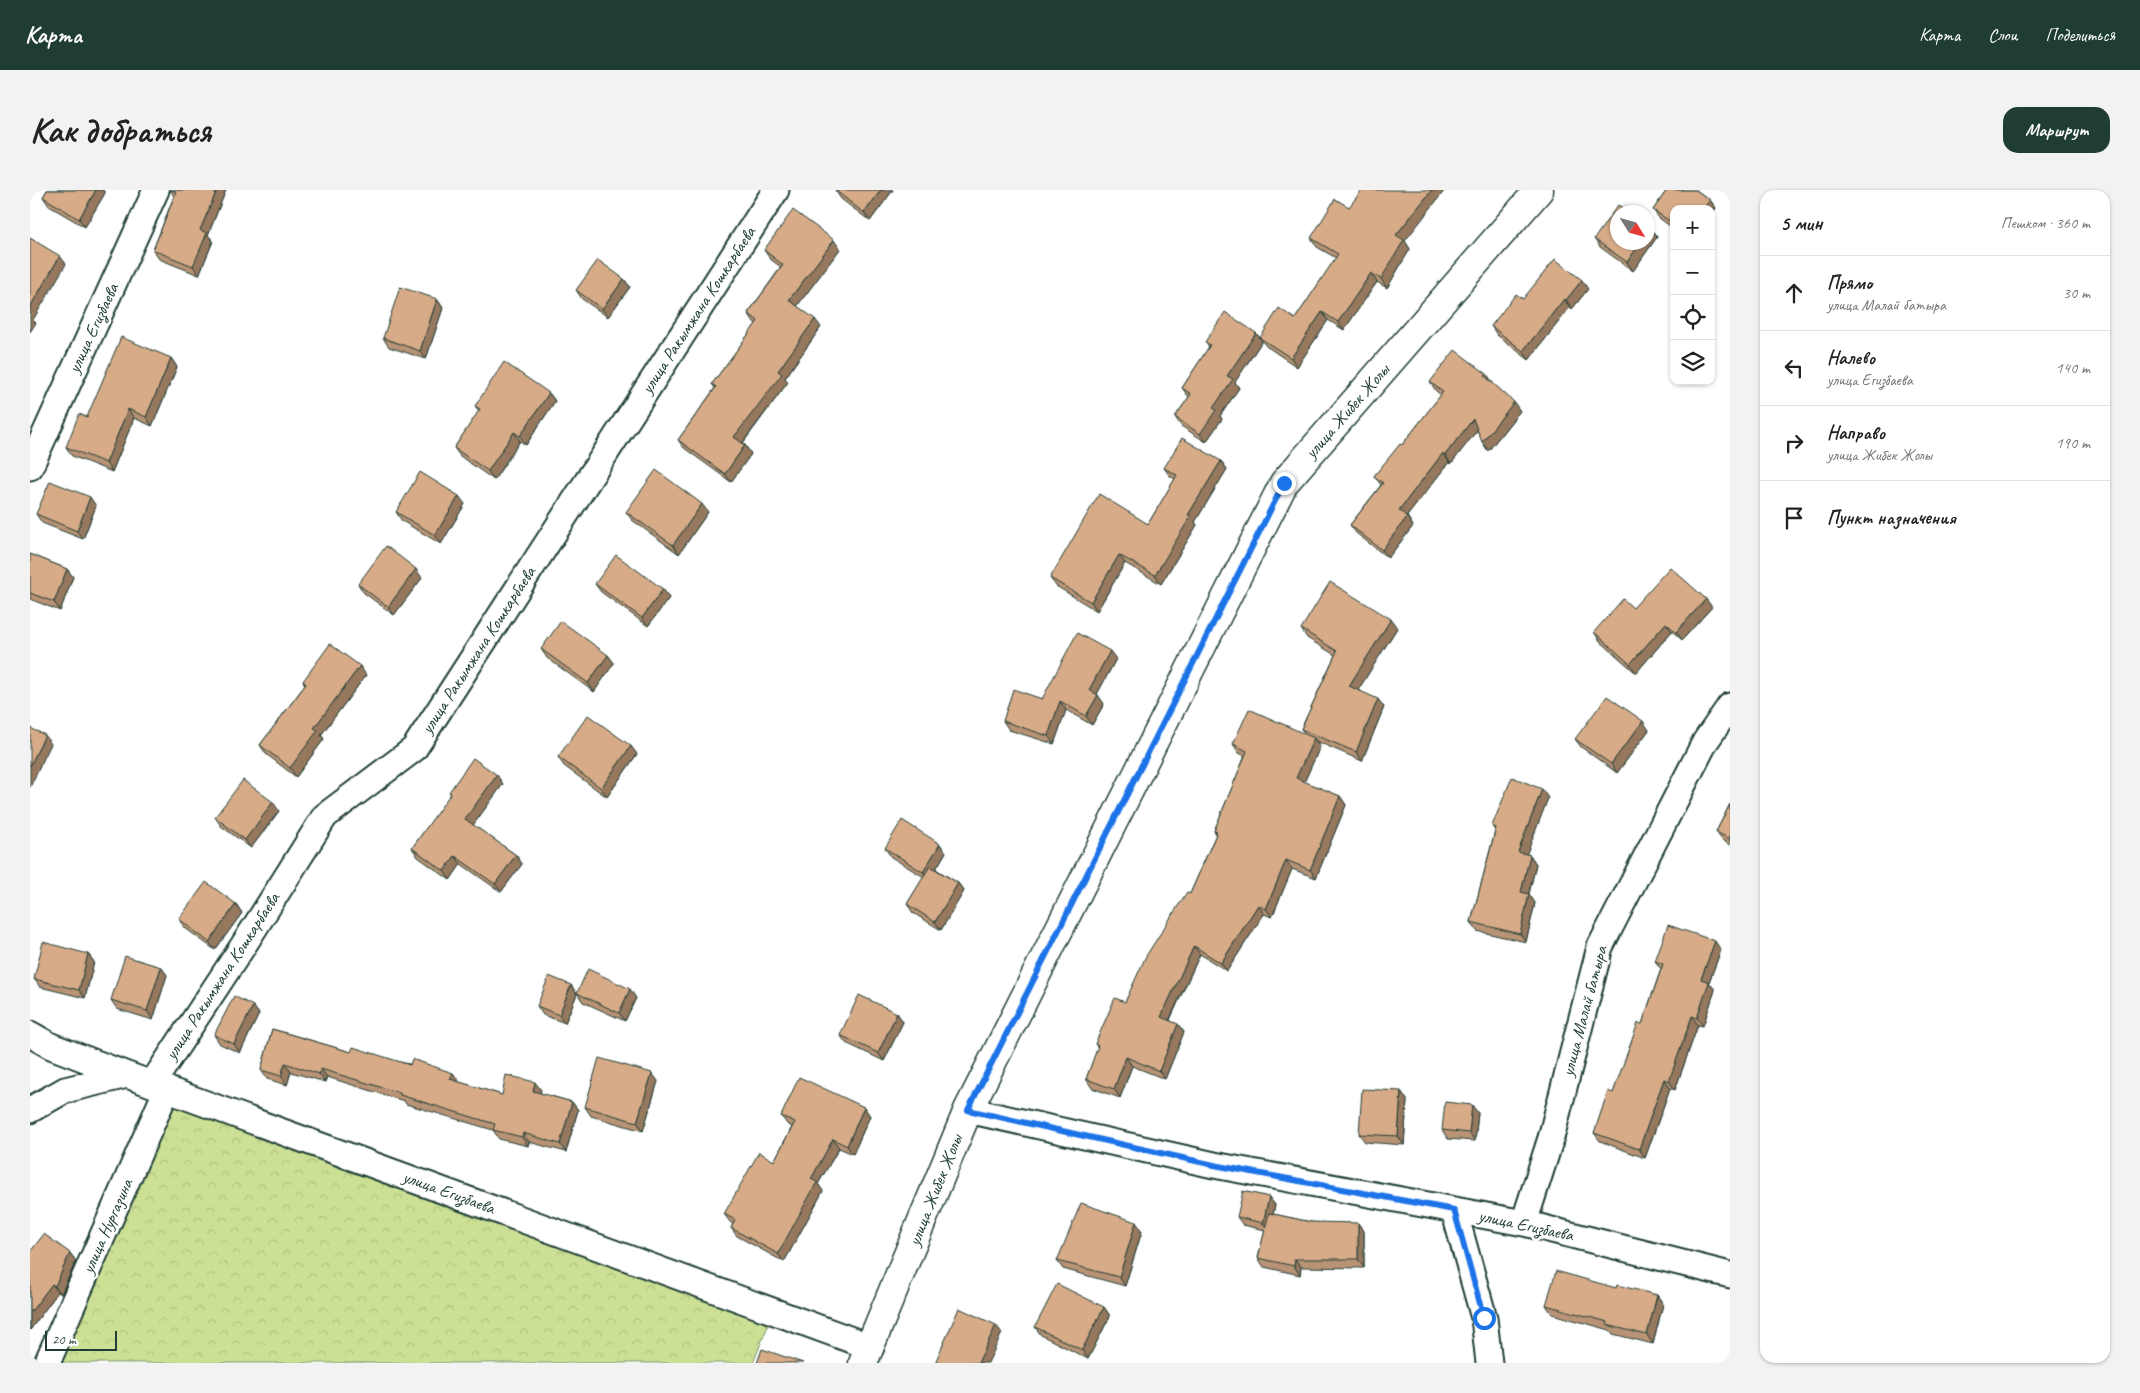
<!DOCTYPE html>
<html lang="ru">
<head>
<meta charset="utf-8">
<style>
  :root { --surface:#fff; --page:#f2f2f2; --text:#222; --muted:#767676; --line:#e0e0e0; --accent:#1f3d34 }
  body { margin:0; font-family:Caveat,sans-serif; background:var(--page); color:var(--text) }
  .controls { position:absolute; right:15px; top:15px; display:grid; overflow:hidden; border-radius:10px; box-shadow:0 1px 4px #0004 }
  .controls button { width:45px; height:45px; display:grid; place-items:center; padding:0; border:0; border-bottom:1px solid var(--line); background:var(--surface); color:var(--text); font:25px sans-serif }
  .compass { position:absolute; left:1580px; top:15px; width:45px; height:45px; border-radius:50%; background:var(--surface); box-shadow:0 1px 4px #0004; rotate:127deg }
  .scale { position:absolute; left:15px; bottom:12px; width:72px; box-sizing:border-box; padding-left:5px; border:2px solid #1f3d34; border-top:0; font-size:14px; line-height:18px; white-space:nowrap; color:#1f3d34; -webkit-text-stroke:4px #fff; paint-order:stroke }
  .stop { position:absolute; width:15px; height:15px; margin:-11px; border:4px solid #1a73e8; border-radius:50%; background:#fff }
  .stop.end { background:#1a73e8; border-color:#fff; box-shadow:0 1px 5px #0008 }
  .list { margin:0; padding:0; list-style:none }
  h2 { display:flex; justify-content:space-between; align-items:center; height:65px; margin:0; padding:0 20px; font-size:21px }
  h2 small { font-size:16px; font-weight:400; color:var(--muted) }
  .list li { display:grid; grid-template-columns:32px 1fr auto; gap:15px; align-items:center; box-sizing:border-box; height:75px; padding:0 20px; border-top:1px solid var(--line) }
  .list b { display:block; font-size:19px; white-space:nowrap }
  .list p { margin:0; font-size:16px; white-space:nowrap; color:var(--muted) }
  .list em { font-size:16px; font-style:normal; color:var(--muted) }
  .icon { flex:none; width:28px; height:28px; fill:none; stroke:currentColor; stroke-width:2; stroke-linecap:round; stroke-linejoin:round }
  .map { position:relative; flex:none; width:1700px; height:1173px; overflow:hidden; border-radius:15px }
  header { display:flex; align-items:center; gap:30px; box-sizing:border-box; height:70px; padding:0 25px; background:var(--accent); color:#fff }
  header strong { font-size:24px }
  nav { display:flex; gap:28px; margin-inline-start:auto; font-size:18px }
  .intro { display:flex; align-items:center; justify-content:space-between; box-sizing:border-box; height:120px; padding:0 30px }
  h1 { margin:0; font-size:35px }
  .button { padding:12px 22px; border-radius:15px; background:var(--accent); color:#fff; font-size:18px; font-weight:700 }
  main { display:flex; gap:30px; padding:0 30px }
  aside { flex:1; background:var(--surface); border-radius:15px; box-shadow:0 1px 4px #0004 }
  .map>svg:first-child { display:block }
  .forest { fill:url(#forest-crowns); stroke:#768e64 }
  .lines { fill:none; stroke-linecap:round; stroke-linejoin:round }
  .street-casing { stroke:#1f3d34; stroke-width:29 }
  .secondary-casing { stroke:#1f3d34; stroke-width:31 }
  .street { stroke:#fff; stroke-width:25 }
  .secondary { stroke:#fff; stroke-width:28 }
  .wall { fill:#b99375; stroke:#1f3d34 }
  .shaded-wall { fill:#96785f; stroke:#1f3d34 }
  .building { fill:#d7ab88; stroke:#1f3d34 }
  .route { stroke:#1a73e8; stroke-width:6 }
  .labels { text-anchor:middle; stroke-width:5; stroke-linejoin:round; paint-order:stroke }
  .street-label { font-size:18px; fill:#1f3d34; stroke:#fff }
</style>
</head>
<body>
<header>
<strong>Карта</strong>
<nav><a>Карта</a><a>Слои</a><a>Поделиться</a></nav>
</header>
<div class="intro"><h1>Как добраться</h1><a class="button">Маршрут</a></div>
<main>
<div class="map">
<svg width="1700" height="1173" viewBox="0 0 1700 1173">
  <defs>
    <pattern id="forest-crowns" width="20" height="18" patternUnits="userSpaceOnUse" patternTransform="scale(1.25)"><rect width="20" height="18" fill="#cce095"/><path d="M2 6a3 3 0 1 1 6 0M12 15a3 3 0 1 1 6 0" fill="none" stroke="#afc181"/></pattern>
  </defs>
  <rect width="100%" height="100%" fill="#fff"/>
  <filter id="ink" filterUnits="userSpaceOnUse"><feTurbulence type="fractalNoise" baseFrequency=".02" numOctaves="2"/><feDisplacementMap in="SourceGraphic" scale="10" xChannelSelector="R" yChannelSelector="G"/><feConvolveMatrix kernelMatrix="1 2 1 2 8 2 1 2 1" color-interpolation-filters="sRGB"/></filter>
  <g filter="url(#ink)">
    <path class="forest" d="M143,903l598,225 -18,45h-697z"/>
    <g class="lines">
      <defs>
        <path id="street" d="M0,277l126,-277
          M0,844l21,12 76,29 744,272
          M122,894l91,-138 82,-130 89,-67 362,-559
          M0,920l35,-20 62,-15
          M938,920l246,55 310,58 206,52
          M1424,1020l30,108 5,45
          M1494,1033l27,-85 49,-191 105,-205 25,-36
          M17,1173l120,-274"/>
        <path id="secondary" d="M833,1173l105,-253 316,-627 255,-293"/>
      </defs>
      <use href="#street" class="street-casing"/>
      <use href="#secondary" class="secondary-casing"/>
      <use href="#street" class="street"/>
      <use href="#secondary" class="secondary"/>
    </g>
    <path class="wall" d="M17,0h56l2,3 -20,34 -36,-21 -6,-9z
      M140,0h56l-18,45 5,6 -14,34 -40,-16 -6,-9 21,-54z
      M805,0h58l-23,31 -29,-22z
      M1637,0h29l14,10 6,8 -5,7v-6h-37v20l-15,-11 -6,-8z
      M1621,39l6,8 -24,34 -33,-24 -6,-8z
      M1281,48l94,3 5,8 -23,39 -10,-6 -33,48 -16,-10 -31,47 -31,-21 -4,-5 -27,41 4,6 -19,28 2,3 -16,23 -25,-16 -6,-9 14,-20 -7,-9 27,-41 -4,-5 51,-9 4,5 35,-19 41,-61 -19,-11z
      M810,59l-43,57 24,21 -36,51 3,4 -45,61 2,2 6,9 -20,28 -47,-34 -6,-8 37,-52 -3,-4 44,-60 -2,-2 -6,-9 33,-46 -11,-8 -6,-9z
      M594,89l6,8 -22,30 -26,-18 -6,-9z
      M1558,99l-16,20 -2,-2 -41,53 -32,-25 -6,-9 32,-27z
      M407,109l6,9 -17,51 -37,-12 -6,-9z
      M141,168l6,9 -25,59 -18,-8 -22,54 -40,-16 -6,-9 21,-30z
      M1400,192l63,1 27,28 -32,40 -11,-21 -26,34 -2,-2 -42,54 6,10 -25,32 -32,-25 -6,-8 31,-40 -7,-9 28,-31 39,-50 -5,-4z
      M519,203l6,8 -29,44 -6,-4 -26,39 -34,-24 -6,-8 25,-37 -4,-5z
      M1191,271l6,8 -32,53 2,3 -36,59 -36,-21 -28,48 -41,-25 -6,-8 98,-54 27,-45 -5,-3 -6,-8z
      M435,314l-24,40 -39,-23 -6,-9z
      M66,316l-13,33 -41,-16 -6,-9z
      M596,322h82l-29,42 -47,-34z
      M0,364l37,15 6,8 -13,34 -30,-12z
      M392,388l-28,37 -30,-22 -6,-9z
      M565,394l68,5 6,9 -21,28 -47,-34z
      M1682,417l-30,33 -10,-9 -36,42 -36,-32 -6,-9 39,-24z
      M1367,438l-39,62 26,17 -22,54 -46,-20 4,6 -16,35 36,14 6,9 -30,73 -24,-9 -20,48 -8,-3 -37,57 -27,-17 -30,66 14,12 -19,47 -33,-13 -12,32 -28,-10 -6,-9 12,-31 -3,-4 30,-42 65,-108 26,-60 -2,-3 31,-75 -6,-3 -6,-9 72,-10 -4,-5 34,-74 -28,-17 -6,-9z
      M511,459l67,6 6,8 -20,29 -47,-34z
      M1086,469l-19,35 7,10 -12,21 -26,-15 -12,34 -45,-14 -6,-9 39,-22z
      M336,485l-45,60 3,4 -28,38 -30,-23 -6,-9 45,-60 -2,-4z
      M1619,540l-32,43 -36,-26 -6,-8z
      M607,564l-30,43 -43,-31 -6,-9z
      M473,594l-30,41 43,30 6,9 -21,28 -40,-28 -11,16 -32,-23 -6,-9 39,-54 -2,-2z
      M1518,608l-22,56 4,1 6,9 -7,30 6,9 -9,39 -49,-11 -6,-9 24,-91 -3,-5z
      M1700,614v41l-8,-5 -6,-8z
      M249,621l-28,37 -30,-22 -6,-9z
      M855,658l61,4 -10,17 22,14 6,8 -23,39 -28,-17 -6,-9 17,-27 -33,-20z
      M206,714l6,9 -27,37 -30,-22 -6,-9z
      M1691,760l-12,32 6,8 -12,36 -5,-1 -23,65 -5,-2 -25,70 -45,-17 -6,-8 19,-40 29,-69 19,-55 -6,-8z
      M58,764l6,8 -9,36 -45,-11 -6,-8z
      M131,777l6,8 -14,45 -36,-11 -6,-9z
      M541,795l6,9 -12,29 -22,-8 -6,-9z
      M547,803l59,5 -11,23 -42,-19z
      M223,816l6,8 -19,39 -20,-9 -6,-9z
      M867,823l6,9 -19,39 -38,-18 -6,-8z
      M242,839l79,23 102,21 6,9 43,13 39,-5 -1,3 32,9 6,8 -12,42 -37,-10 -1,4 -29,-7 -6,-9 -87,-26 -2,-3 -77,-24 -2,5 -34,-10 -4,13 -20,-6 -6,-9z
      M628,891l-15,50 -52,-15 -6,-9z
      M1371,901l6,9 -3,45 -39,-3 -6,-8z
      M834,917l6,9 -17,38 -14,-6 -21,36 5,7 -39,71 -47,-26 -6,-8 2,-4 -3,-2 -6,-8 50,-53 18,-34 -5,-3 -6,-8z
      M1448,923l-3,28 -27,-2 -6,-9z
      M1239,1007l6,8 -2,9 38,8 53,9v37l-63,-1 -1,8 -36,-8 -6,-9 7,-28 -22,-5 -6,-8z
      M1112,1041l-17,55 -62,-17 -6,-8z
      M0,1062l40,1 6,8 -14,31 -1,2 -3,-2 -28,38z
      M1586,1098l41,7 6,9 -10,40 -40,-10 -3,-4 -58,-16 -6,-9z
      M1074,1117l6,9 -22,43 -47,-24 -6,-8z"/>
    <path class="shaded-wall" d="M66,0h7l2,3 -20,34 -6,-8z
      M187,0h9l-18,45 5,6 -14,34 -6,-9 7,-36z
      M851,0h12l-23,31 -6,-8z
      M1402,0h13l-40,51 5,8 -23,39 -6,-9 15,-44z
      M1680,10l6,8 -5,7v-6h-8z
      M1621,39l6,8 -24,34 -6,-9 14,-20h7v-9z
      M804,50l6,9 -45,60 -6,-9z
      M30,66l6,8 -33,56 3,3 -6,9v-25z
      M1341,83l6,9 -33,48 -6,-8z
      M594,89l6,8 -22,30 -6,-8z
      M1552,90l6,9 -16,20 -6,-9z
      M407,109l6,9 -17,51 -6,-8z
      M1534,109l6,8 -41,53 -6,-9z
      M1292,122l6,8 -31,47 -6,-9z
      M785,129l6,8 -36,51 3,4 -48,64 -6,-9 44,-66z
      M1226,143l6,8 -27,41 4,6 -19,28 2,3 -16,23 -6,-8 13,-26 14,-32z
      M141,168l6,9 -25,59 -6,-9z
      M1457,184l6,9 -8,-7z
      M519,203l6,8 -29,44 -6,-9z
      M1484,212l6,9 -32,40 -6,-9z
      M98,219l6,9 -22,54 -6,-9z
      M1443,229l6,9 -28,36 -6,-9z
      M484,242l6,9 -26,39 -6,-9z
      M715,255l6,9 -20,28 -6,-8z
      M1413,263l6,9 -44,57 -6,-9z
      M1191,271l6,8 -32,53 2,3 -36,59 -6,-9 33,-60z
      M429,306l6,8 -24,40 -6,-9z
      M60,307l6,9 -13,33 -6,-8z
      M672,314l6,8 -29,42 -6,-9z
      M1377,327l6,9 -25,32 -6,-8z
      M1089,365l6,8 -28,48 -6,-9z
      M37,379l6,8 -13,34 -6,-9z
      M386,379l6,9 -28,37 -6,-8z
      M633,399l6,9 -21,28 -6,-8z
      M1676,409l6,8 -30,33 -6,-8z
      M1361,429l6,9 -42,67 -6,-9z
      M1636,433l6,8 -36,42 -6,-9z
      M1080,461l6,8 -21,39 -6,-8z
      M578,465l6,8 -20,29 -6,-9z
      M330,476l6,9 -45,60 3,4 -28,38 -6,-9 24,-40z
      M1068,505l6,9 -12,21 -6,-9z
      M1348,509l6,8 -22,54 -6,-9z
      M1030,511l6,9 -12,34 -6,-8z
      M1613,531l6,9 -32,43 -6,-9z
      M15,545l6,9 -21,43v-21z
      M1284,548l6,9 -18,40 -6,-9z
      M601,556l6,8 -30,43 -6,-9z
      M467,585l6,9 -32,44 -6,-9z
      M1512,599l6,9 -24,63 -6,-9z
      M1310,606l6,9 -30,73 -6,-8z
      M243,612l6,9 -28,37 -6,-8z
      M910,654l6,8 -17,28 -6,-8z
      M486,665l6,9 -21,28 -6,-8z
      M1500,665l6,9 -9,37 -6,-9z
      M425,666l6,8 -11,16 -6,-9z
      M1256,670l6,9 -20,48 -6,-8z
      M928,693l6,8 -23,39 -6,-8z
      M1499,704l6,9 -9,39 -6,-8z
      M206,714l6,9 -27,37 -6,-8z
      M1228,715l6,9 -37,57 -6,-8z
      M1685,751l6,9 -12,32 6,8 -12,36 -6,-8 4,-39z
      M1164,756l6,8 -33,71 -6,-8z
      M58,764l6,8 -9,36 -6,-8z
      M131,777l6,8 -14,45 -6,-9z
      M541,795l6,9 -12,29 -6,-8z
      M600,799l6,9 -11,23 -6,-8z
      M223,816l6,8 -19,39 -6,-9z
      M867,823l6,9 -19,39 -6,-8z
      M1662,826l6,9 -23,65 -6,-9z
      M1148,834l6,8 -19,47 -6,-8z
      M1096,867l6,9 -12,32 -6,-9z
      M255,873l6,9 -4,13 -6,-9z
      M291,879l6,8 -2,5 -6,-8z
      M423,883l6,8 -3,7 -6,-9z
      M622,883l6,8 -15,50 -6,-9z
      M1634,889l6,9 -25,70 -6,-9z
      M505,892l6,8 -2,9 -6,-8z
      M1371,901l6,9 -3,45 -6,-9z
      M542,912l6,8 -12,42 -6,-8z
      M1442,915l6,8 -3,28 -6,-8z
      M834,917l6,9 -17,38 -6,-8z
      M493,943l6,9 -1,4 -6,-9z
      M803,949l6,9 -21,36 5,7 -39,71 -6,-8 33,-75z
      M1239,1007l6,8 -6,26 -6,-8z
      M1106,1032l6,9 -17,55 -6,-9z
      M1328,1033l6,8v37l-6,-9z
      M40,1063l6,8 -15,33 -6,-8z
      M1265,1069l6,8 -1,8 -6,-9z
      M22,1094l6,8 -28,38v-17z
      M1627,1105l6,9 -10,40 -6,-9z
      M1074,1117l6,9 -22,43 -6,-9z
      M966,1135l6,8 -14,30h-10z"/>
    <path class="building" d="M17,0h49l-17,29 -36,-22z
      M142,0h45l-17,40 7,3 -14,33 -40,-16 23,-58z
      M805,0h46l-17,23z
      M1332,0h70l-36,45 8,5 -23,39 -10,-6 -33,49 -16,-10 -31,46 -31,-20 19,-30 16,11 43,-65 -27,-16 24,-39 14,8z
      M1637,0h29l14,10 -7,9h-29v15l-21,-14z
      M1588,15l10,7h-10v30h23l-14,20 -33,-23z
      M763,20l41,30 -45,60 26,19 -37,52 4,3 -48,63 11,8 -20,29 -47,-34 38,-53 -4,-3 46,-63 -10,-8 35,-48 -19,-15z
      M1618,36l3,3 -3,4z
      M0,48l30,18 -30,51z
      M1525,69l27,21 -16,20 -2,-1 -41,52 -32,-25 25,-32 7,5z
      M568,70l26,19 -22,30 -26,-19z
      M370,97l37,12 -17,52 -37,-13z
      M1195,122l31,21 -29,43 6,3 -20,29 3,2 -16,24 -25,-17 16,-23 -9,-6 28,-43 -5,-3z
      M91,147l50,21 -25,59 -18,-8 -22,54 -40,-16 13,-33 8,3z
      M1425,160l32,24 -2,2 29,26 -32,40 -9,-23 -28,36 -2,-2 -44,57 8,7 -25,33 -32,-25 33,-42 -9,-7 26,-32 2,1 41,-53 -13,-10z
      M474,172l45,31 -29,43 -6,-4 -26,39 -34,-23 26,-39 -5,-3z
      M1152,248l39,23 -33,54 3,1 -36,59 -36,-20 -28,47 -41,-24 49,-84 49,30 29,-49 -13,-7z
      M626,280l46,34 -29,41 -47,-33z
      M390,282l39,24 -24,39 -39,-23z
      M20,291l40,16 -13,34 -41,-17z
      M356,356l30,23 -28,38 -30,-23z
      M0,364l37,15 -13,33 -24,-9z
      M586,365l47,34 -21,29 -47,-34z
      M1640,377l36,32 -30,33 -10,-9 -36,41 -36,-32 29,-33 10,9z
      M1300,392l61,37 -42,67 29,13 -22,53 -55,-23 36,-78 -36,-22z
      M531,431l47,34 -20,28 -47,-34z
      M1047,443l33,18 -21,39 9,5 -12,21 -26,-15 -12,35 -45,-15 10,-32 29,10z
      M300,454l30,22 -46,62 4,2 -28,38 -30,-23 46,-61 -3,-3z
      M1577,506l36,25 -32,43 -36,-25z
      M1219,519l65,29 -18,40 44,18 -30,74 -24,-10 -20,49 -8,-4 -37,58 -27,-17 -33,71 17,7 -19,47 -33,-14 -12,32 -28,-10 12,-33 -3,-2 20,-46 10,4 21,-46 41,-64 3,2 27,-62 -3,-1 33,-80 -14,-7z
      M558,525l43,31 -30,42 -43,-31z
      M0,538l15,7 -15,31z
      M443,568l24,17 -32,44 51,36 -21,29 -40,-28 -11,15 -32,-23 39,-55 -2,-1z
      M1482,587l30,12 -24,63 12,3 -9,37 8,2 -9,40 -49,-12 25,-94 -4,-2z
      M213,590l30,22 -28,38 -30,-23z
      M1700,614v35l-14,-7z
      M872,630l38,24 -17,28 -38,-24z
      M900,676l28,17 -23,39 -28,-18z
      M176,692l30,22 -27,38 -30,-23z
      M1638,735l47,16 -14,38 8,3 -12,36 -5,-2 -23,65 -5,-2 -25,70 -45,-16 14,-42 5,2 25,-70 4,1 21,-60 -8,-3z
      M13,752l45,12 -9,36 -45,-11z
      M95,766l36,11 -14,44 -36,-11z
      M558,779l42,20 -11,24 -42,-20z
      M519,786l22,9 -12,30 -22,-9z
      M829,805l38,18 -19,40 -38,-18z
      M204,806l19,10 -19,38 -20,-9z
      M242,839l79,23 2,-5 57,18 2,-6 41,14 -3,6 52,16 4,-20 29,7 -2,9 39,11 -12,42 -37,-11 -1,4 -29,-7 2,-6 -95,-29v-2l-79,-24 -2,5 -34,-11 -4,13 -20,-6z
      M569,868l53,15 -15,49 -52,-15z
      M769,887l65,30 -17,39 -14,-7 -22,40 6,3 -39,72 -47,-26 4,-8 -11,-6 35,-62 15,9 21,-39 -14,-6z
      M1332,899l39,2 -3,45 -39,-2z
      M1415,912l27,3 -3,28 -27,-3z
      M1213,1001l26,6 -6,26 -26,-6z
      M1051,1013l55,19 -17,55 -62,-16z
      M1239,1023l42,9 47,1v36h-63l-1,7 -36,-8z
      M14,1044l26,19 -14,31 -1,2 -3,-2 -22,29v-61z
      M1526,1081l60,17 1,-3 40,10 -10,40 -40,-10 1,-3 -62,-17z
      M1027,1094l47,23 -22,43 -47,-23z
      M929,1118l37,17 -18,38h-43z
      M732,1159l41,14h-46z"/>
  </g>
  <g class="lines" filter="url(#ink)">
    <path class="route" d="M1254,293l-316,627 246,55 240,45 30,108"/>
  </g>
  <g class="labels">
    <g class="street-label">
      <text transform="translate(668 120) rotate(-57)" y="6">улица Ракымжана Кошкарбаева</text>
      <text transform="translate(63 138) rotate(-65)" y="6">улица Егизбаева</text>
      <text transform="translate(1317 221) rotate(-49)" y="6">улица Жибек Жолы</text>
      <text transform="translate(448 460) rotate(-57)" y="6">улица Ракымжана Кошкарбаева</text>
      <text transform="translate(192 786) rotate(-57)" y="6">улица Ракымжана Кошкарбаева</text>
      <text transform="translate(1554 821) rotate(-75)" y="6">улица Малай батыра</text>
      <text transform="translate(905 1000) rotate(-68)" y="6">улица Жибек Жолы</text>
      <text transform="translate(419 1002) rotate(20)" y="6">улица Егизбаева</text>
      <text transform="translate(1496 1035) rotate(12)" y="6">улица Егизбаева</text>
      <text transform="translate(77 1036) rotate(-66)" y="6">улица Нургазина</text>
    </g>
  </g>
</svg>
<div class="controls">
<button>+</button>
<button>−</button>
<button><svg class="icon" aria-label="locate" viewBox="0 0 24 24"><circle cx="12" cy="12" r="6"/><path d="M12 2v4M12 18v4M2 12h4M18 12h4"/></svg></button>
<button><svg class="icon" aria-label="layers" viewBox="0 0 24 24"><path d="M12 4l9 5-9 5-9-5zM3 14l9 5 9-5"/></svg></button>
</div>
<svg class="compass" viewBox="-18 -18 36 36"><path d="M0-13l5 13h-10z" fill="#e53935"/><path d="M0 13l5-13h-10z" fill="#767676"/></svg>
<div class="scale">20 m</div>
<div class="stop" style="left:1454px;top:1128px"></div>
<div class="stop end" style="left:1254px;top:293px"></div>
</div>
<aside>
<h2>5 мин<small>Пешком · 360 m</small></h2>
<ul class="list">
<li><svg class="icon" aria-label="ahead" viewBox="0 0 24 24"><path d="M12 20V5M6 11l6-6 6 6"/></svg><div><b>Прямо</b><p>улица Малай батыра</p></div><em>30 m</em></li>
<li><svg class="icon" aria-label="left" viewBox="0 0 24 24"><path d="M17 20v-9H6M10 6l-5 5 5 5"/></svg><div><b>Налево</b><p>улица Егизбаева</p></div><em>140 m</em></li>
<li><svg class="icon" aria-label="right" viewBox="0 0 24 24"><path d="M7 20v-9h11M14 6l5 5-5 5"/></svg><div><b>Направо</b><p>улица Жибек Жолы</p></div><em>190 m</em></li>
<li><svg class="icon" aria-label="arrive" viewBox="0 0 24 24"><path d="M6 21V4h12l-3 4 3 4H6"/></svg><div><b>Пункт назначения</b></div></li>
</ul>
</aside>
</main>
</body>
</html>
